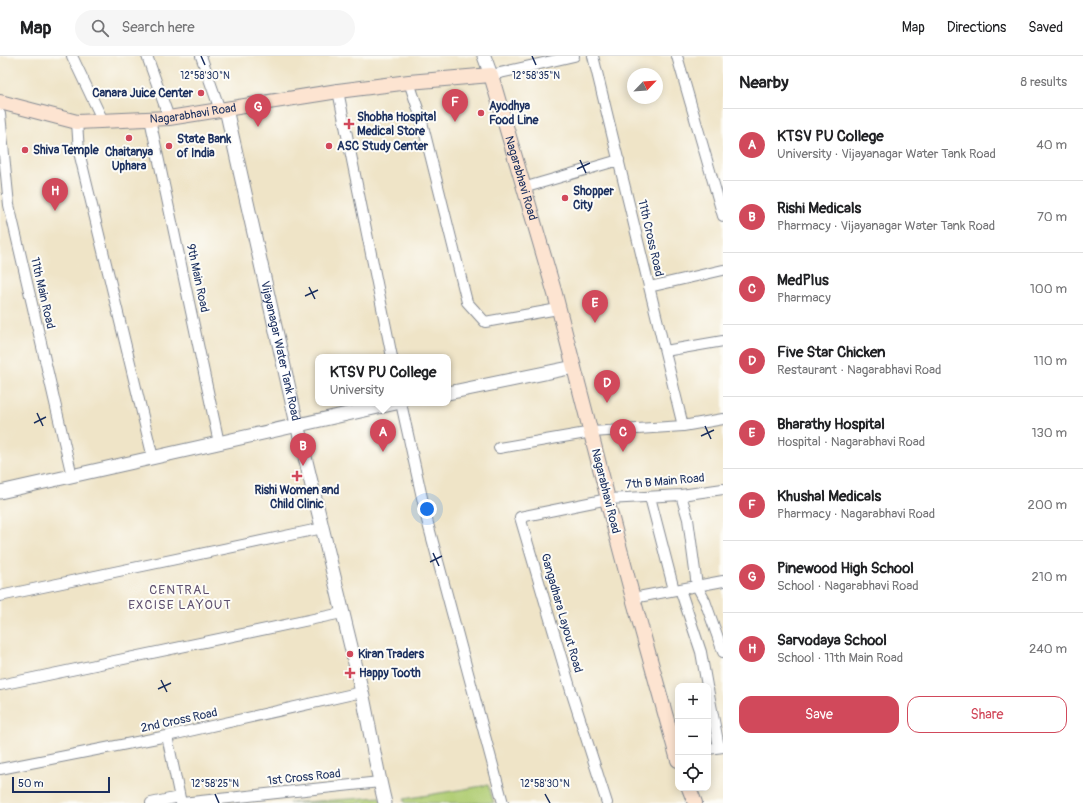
<!DOCTYPE html>
<html lang="en">
<head>
<meta charset="utf-8">
<style>
  :root { --surface:#fff; --page:#f6f6f6; --text:#202124; --muted:#757577; --line:#e0e0e0; --accent:#d1495b }
  body { margin:0; font-family:Pangolin,sans-serif; background:var(--page); color:var(--text) }
  .controls { position:absolute; right:12px; bottom:12px; display:grid; overflow:hidden; border-radius:8px; box-shadow:0 2px 10px #0003 }
  .controls button { width:36px; height:36px; display:grid; place-items:center; padding:0; border:0; border-bottom:1px solid var(--line); background:var(--surface); color:var(--text); font:20px sans-serif }
  .compass { position:absolute; left:627px; top:12px; width:36px; height:36px; border-radius:50%; background:var(--surface); box-shadow:0 2px 10px #0003; rotate:65deg }
  .scale { position:absolute; left:12px; bottom:10px; width:98px; box-sizing:border-box; padding-left:4px; border:2px solid #1b2f5e; border-top:0; font-size:11px; line-height:14px; white-space:nowrap; color:#1b2f5e; -webkit-text-stroke:3px #fdfcf7; paint-order:stroke }
  .you { position:absolute; left:427px; top:453px; width:14px; height:14px; margin:-10px; border:3px solid #fff; border-radius:50%; background:#1a73e8; box-shadow:0 0 0 6px #1a73e833 }
  .badge { display:grid; place-items:center; width:26px; height:26px; border-radius:50%; background:var(--accent); color:#fff; font-size:13px; font-weight:700 }
  .pin { position:absolute; translate:-50% -33px; filter:drop-shadow(0 1px 2px #0008) }
  .pin::after { content:''; position:absolute; top:21px; width:14px; height:12px; background:inherit; clip-path:polygon(0 0,100% 0,50% 100%) }
  .popup { position:absolute; left:315px; top:298px; width:136px; height:52px; box-sizing:border-box; display:grid; place-content:center; border-radius:8px; background:var(--surface); filter:drop-shadow(0 1px 3px #0005); font-size:13px; white-space:nowrap; color:var(--muted) }
  .popup b { font-size:15px; color:var(--text) }
  .popup::after { content:''; position:absolute; left:50%; top:100%; margin-left:-8px; border:8px solid transparent; border-top-color:var(--surface) }
  .list { margin:0; padding:0; list-style:none }
  h2 { display:flex; justify-content:space-between; align-items:center; height:52px; margin:0; padding:0 16px; font-size:17px }
  h2 small { font-size:13px; font-weight:400; color:var(--muted) }
  .list li { display:grid; grid-template-columns:26px 1fr auto; gap:12px; align-items:center; box-sizing:border-box; height:72px; padding:0 16px; border-top:1px solid var(--line) }
  .list b { display:block; font-size:15px; white-space:nowrap }
  .list p { margin:0; font-size:13px; white-space:nowrap; color:var(--muted) }
  .list em { font-size:13px; font-style:normal; color:var(--muted) }
  .actions { display:flex; gap:8px; padding:12px 16px }
  .actions a { flex:1; padding:9px 0; border:1px solid var(--accent); border-radius:12px; text-align:center; font-size:14px; color:var(--accent) }
  .actions .main { background:var(--accent); color:#fff }
  .icon { flex:none; width:22px; height:22px; fill:none; stroke:currentColor; stroke-width:2; stroke-linecap:round; stroke-linejoin:round }
  .map { position:relative; flex:none; width:723px; height:747px; overflow:hidden }
  header { display:flex; align-items:center; gap:24px; box-sizing:border-box; height:56px; padding:0 20px; background:var(--surface); border-bottom:1px solid var(--line) }
  header strong { font-size:19px }
  nav { display:flex; gap:22px; margin-inline-start:auto; font-size:14px }
  .search { width:280px; height:36px; background:var(--page); display:flex; align-items:center; gap:10px; box-sizing:border-box; padding:0 14px; border-radius:22px; color:var(--muted); font-size:15px }
  main { display:flex }
  aside { flex:1; background:var(--surface) }
  .map>svg:first-child { display:block }
  .green { fill:#b1cd74; stroke:#667e69 }
  .lines { fill:none; stroke-linecap:round; stroke-linejoin:round }
  .minor-casing { stroke:#858a92; stroke-width:12 }
  .tertiary-casing { stroke:#858a92; stroke-width:15 }
  .secondary-casing { stroke:#858a92; stroke-width:16 }
  .minor { stroke:#fff; stroke-width:10 }
  .tertiary { stroke:#fff; stroke-width:13 }
  .secondary { stroke:#fde4d1; stroke-width:14 }
  .ticks { fill:none; stroke:#1b2f5e; stroke-width:1.5 }
  .poi-dot { fill:#d1495b; stroke:#fdfcf7; stroke-width:1.5 }
  .labels { text-anchor:middle; stroke-width:4; stroke-linejoin:round; paint-order:stroke }
  .poi-label { font-size:12px; font-weight:bold; fill:#1b2f5e; stroke:#fdfcf7; text-anchor:start }
  .street-label { font-size:12px; fill:#1b2f5e; stroke:#fdfcf7 }
  .neighbourhood-label { font-size:13px; letter-spacing:1px; fill:#605270; stroke:#fdfcf7 }
  .ticks-label { font-size:10px; text-anchor:middle; fill:#1b2f5e; stroke:#fdfcf7; stroke-width:4; stroke-linejoin:round; paint-order:stroke }
</style>
</head>
<body>
<header>
<strong>Map</strong>
<div class="search"><svg class="icon" aria-label="search" viewBox="0 0 24 24"><circle cx="10" cy="10" r="6"/><path d="M15 15l6 6"/></svg>Search here</div>
<nav><a>Map</a><a>Directions</a><a>Saved</a></nav>
</header>
<main>
<div class="map">
<svg width="723" height="747" viewBox="0 0 723 747">
  <rect width="100%" height="100%" fill="#fdfcf7"/>
  <filter id="ink" filterUnits="userSpaceOnUse"><feTurbulence type="fractalNoise" baseFrequency=".025" numOctaves="2"/><feDisplacementMap in="SourceGraphic" scale="8" xChannelSelector="R" yChannelSelector="G"/><feConvolveMatrix kernelMatrix="1 2 1 2 8 2 1 2 1" color-interpolation-filters="sRGB"/></filter>
  <filter id="wash" filterUnits="userSpaceOnUse"><feTurbulence type="fractalNoise" baseFrequency=".012" numOctaves="4" result="noise"/><feDisplacementMap in="SourceGraphic" scale="16" xChannelSelector="R" yChannelSelector="G"/><feGaussianBlur stdDeviation="0.9" result="paint"/><feColorMatrix in="noise" values="0 0 0 0 0 0 0 0 0 0 0 0 0 0 0 0 0 1.4 0 .05"/><feComposite in="paint" operator="in"/></filter>
  <g filter="url(#wash)">
    <rect width="100%" height="100%" fill="#efe4c7"/>
    <path class="green" d="M488,729l6,18h-89l-1,-4z
      M380,741l2,6h-93z"/>
  </g>
  <g filter="url(#ink)">
    <g class="lines">
      <defs>
        <path id="minor" d="M72,0l31,65
          M147,0l22,62
          M201,0l19,54
          M593,0l90,370
          M677,0l46,160
          M491,19l83,-19
          M409,26l12,36 46,184 18,20 73,-13
          M338,35l54,266
          M0,58l9,91 63,271
          M150,63l69,324
          M77,66l2,30 74,306
          M523,132l96,-28
          M649,231l74,-17
          M665,295l58,-10
          M401,347l26,117 76,283
          M499,392l93,-16 91,-6 40,-7
          M681,439l7,24 9,67 8,15 18,51
          M650,441l24,93
          M680,533l21,63 6,34
          M0,540l323,-68
          M633,542l90,-17
          M0,629l342,-72
          M708,633l11,58
          M167,680l14,67
          M708,693l15,-2
          M0,713l167,-33 195,-44
          M151,747l28,-6
          M182,747l198,-21
          M607,747l-35,-109 -52,-177 88,-18 73,-4 42,-6"/>
        <g id="tertiary">
          <path d="M484,0l7,19"/>
          <path id="s1" d="M226,53l71,315 65,268c8,37 14,75 23,111"/>
          <path d="M448,337l126,-26"/>
          <path d="M0,436l396,-89"/>
        </g>
        <g id="secondary">
          <path id="s2" d="M0,46l77,20 92,-4 169,-27 71,-9 82,-7 64,219 53,205 -1,1 26,98 45,162"/>
          <path d="M689,732l6,15"/>
        </g>
      </defs>
      <use href="#minor" class="minor-casing"/>
      <use href="#tertiary" class="tertiary-casing"/>
      <use href="#secondary" class="secondary-casing"/>
      <use href="#minor" class="minor"/>
      <use href="#tertiary" class="tertiary"/>
      <use href="#secondary" class="secondary"/>
    </g>
  </g>
  <path class="ticks" d="M201,0l4,9M532,0l4,9M580,104l6,13M577,113l13,-6M309,231l6,12M305,240l13,-6M37,357l6,13M34,367l12,-6M705,370l6,13M701,380l13,-6M433,497l6,13M430,506l12,-6M161,624l6,12M158,633l13,-6M215,738l4,9M545,738l5,9"/>
  <g class="poi-dot">
    <circle cx="201" cy="37" r="4"/>
    <circle cx="481" cy="57" r="4"/>
    <path d="M347 62h4v4h4v4h-4v4h-4v-4h-4v-4h4z"/>
    <circle cx="129" cy="82" r="4"/>
    <circle cx="169" cy="90" r="4"/>
    <circle cx="329" cy="90" r="4"/>
    <circle cx="25" cy="94" r="4"/>
    <circle cx="565" cy="142" r="4"/>
    <path d="M295 414h4v4h4v4h-4v4h-4v-4h-4v-4h4z"/>
    <circle cx="350" cy="598" r="4"/>
    <path d="M348 611h4v4h4v4h-4v4h-4v-4h-4v-4h4z"/>
  </g>
  <g class="labels">
    <g class="poi-label">
      <text x="193" y="41" text-anchor="end">Canara Juice Center</text>
      <text x="489" y="54">Ayodhya<tspan x="489" dy="14">Food Line</tspan></text>
      <text x="357" y="65">Shobha Hospital<tspan x="357" dy="14">Medical Store</tspan></text>
      <text x="177" y="87">State Bank<tspan x="177" dy="14">of India</tspan></text>
      <text x="337" y="94">ASC Study Center</text>
      <text x="33" y="98">Shiva Temple</text>
      <text x="129" y="100" text-anchor="middle">Chaitanya<tspan x="129" dy="14">Uphara</tspan></text>
      <text x="573" y="139">Shopper<tspan x="573" dy="14">City</tspan></text>
      <text x="297" y="438" text-anchor="middle">Rishi Women and<tspan x="297" dy="14">Child Clinic</tspan></text>
      <text x="358" y="602">Kiran Traders</text>
      <text x="359" y="621">Happy Tooth</text>
    </g>
    <g class="street-label">
      <text dy="4" stroke="none"><textPath href="#s2" startOffset="196">Nagarabhavi Road</textPath></text>
      <text dy="4" stroke="none"><textPath href="#s2" startOffset="604">Nagarabhavi Road</textPath></text>
      <text transform="translate(651 182) rotate(77)" y="4">11th Cross Road</text>
      <text transform="translate(198 222) rotate(78)" y="4">9th Main Road</text>
      <text transform="translate(43 237) rotate(77)" y="4">11th Main Road</text>
      <text dy="4" stroke="none"><textPath href="#s1" startOffset="248">Vijayanagar Water Tank Road</textPath></text>
      <text transform="translate(665 425) rotate(-5)" y="4">7th B Main Road</text>
      <text transform="translate(606 435) rotate(76)" y="4">Nagarabhavi Road</text>
      <text transform="translate(562 557) rotate(74)" y="4">Gangadhara Layout Road</text>
      <text transform="translate(179 664) rotate(-12)" y="4">2nd Cross Road</text>
      <text transform="translate(304 721) rotate(-6)" y="4">1st Cross Road</text>
    </g>
    <g class="neighbourhood-label">
      <text x="180" y="538">CENTRAL<tspan x="180" dy="15">EXCISE LAYOUT</tspan></text>
    </g>
  </g>
  <g class="ticks-label">
    <text x="205" y="23">12°58'30"N</text>
    <text x="536" y="23">12°58'35"N</text>
    <text x="545" y="731">12°58'30"N</text>
    <text x="215" y="731">12°58'25"N</text>
  </g>
</svg>
<div class="controls">
<button>+</button>
<button>−</button>
<button><svg class="icon" aria-label="locate" viewBox="0 0 24 24"><circle cx="12" cy="12" r="6"/><path d="M12 2v4M12 18v4M2 12h4M18 12h4"/></svg></button>
</div>
<svg class="compass" viewBox="-18 -18 36 36"><path d="M0-13l5 13h-10z" fill="#e53935"/><path d="M0 13l5-13h-10z" fill="#757577"/></svg>
<div class="scale">50 m</div>
<div class="you"></div>
<div class="pin badge" style="left:383px;top:396px">A</div>
<div class="popup"><b>KTSV PU College</b>University</div>
<div class="pin badge" style="left:303px;top:410px">B</div>
<div class="pin badge" style="left:623px;top:396px">C</div>
<div class="pin badge" style="left:607px;top:347px">D</div>
<div class="pin badge" style="left:595px;top:267px">E</div>
<div class="pin badge" style="left:455px;top:66px">F</div>
<div class="pin badge" style="left:258px;top:71px">G</div>
<div class="pin badge" style="left:55px;top:155px">H</div>
</div>
<aside>
<h2>Nearby<small>8 results</small></h2>
<ul class="list">
<li><span class="badge">A</span><div><b>KTSV PU College</b><p>University · Vijayanagar Water Tank Road</p></div><em>40 m</em></li>
<li><span class="badge">B</span><div><b>Rishi Medicals</b><p>Pharmacy · Vijayanagar Water Tank Road</p></div><em>70 m</em></li>
<li><span class="badge">C</span><div><b>MedPlus</b><p>Pharmacy</p></div><em>100 m</em></li>
<li><span class="badge">D</span><div><b>Five Star Chicken</b><p>Restaurant · Nagarabhavi Road</p></div><em>110 m</em></li>
<li><span class="badge">E</span><div><b>Bharathy Hospital</b><p>Hospital · Nagarabhavi Road</p></div><em>130 m</em></li>
<li><span class="badge">F</span><div><b>Khushal Medicals</b><p>Pharmacy · Nagarabhavi Road</p></div><em>200 m</em></li>
<li><span class="badge">G</span><div><b>Pinewood High School</b><p>School · Nagarabhavi Road</p></div><em>210 m</em></li>
<li><span class="badge">H</span><div><b>Sarvodaya School</b><p>School · 11th Main Road</p></div><em>240 m</em></li>
</ul>
<div class="actions"><a class="main">Save</a><a>Share</a></div>
</aside>
</main>
</body>
</html>
